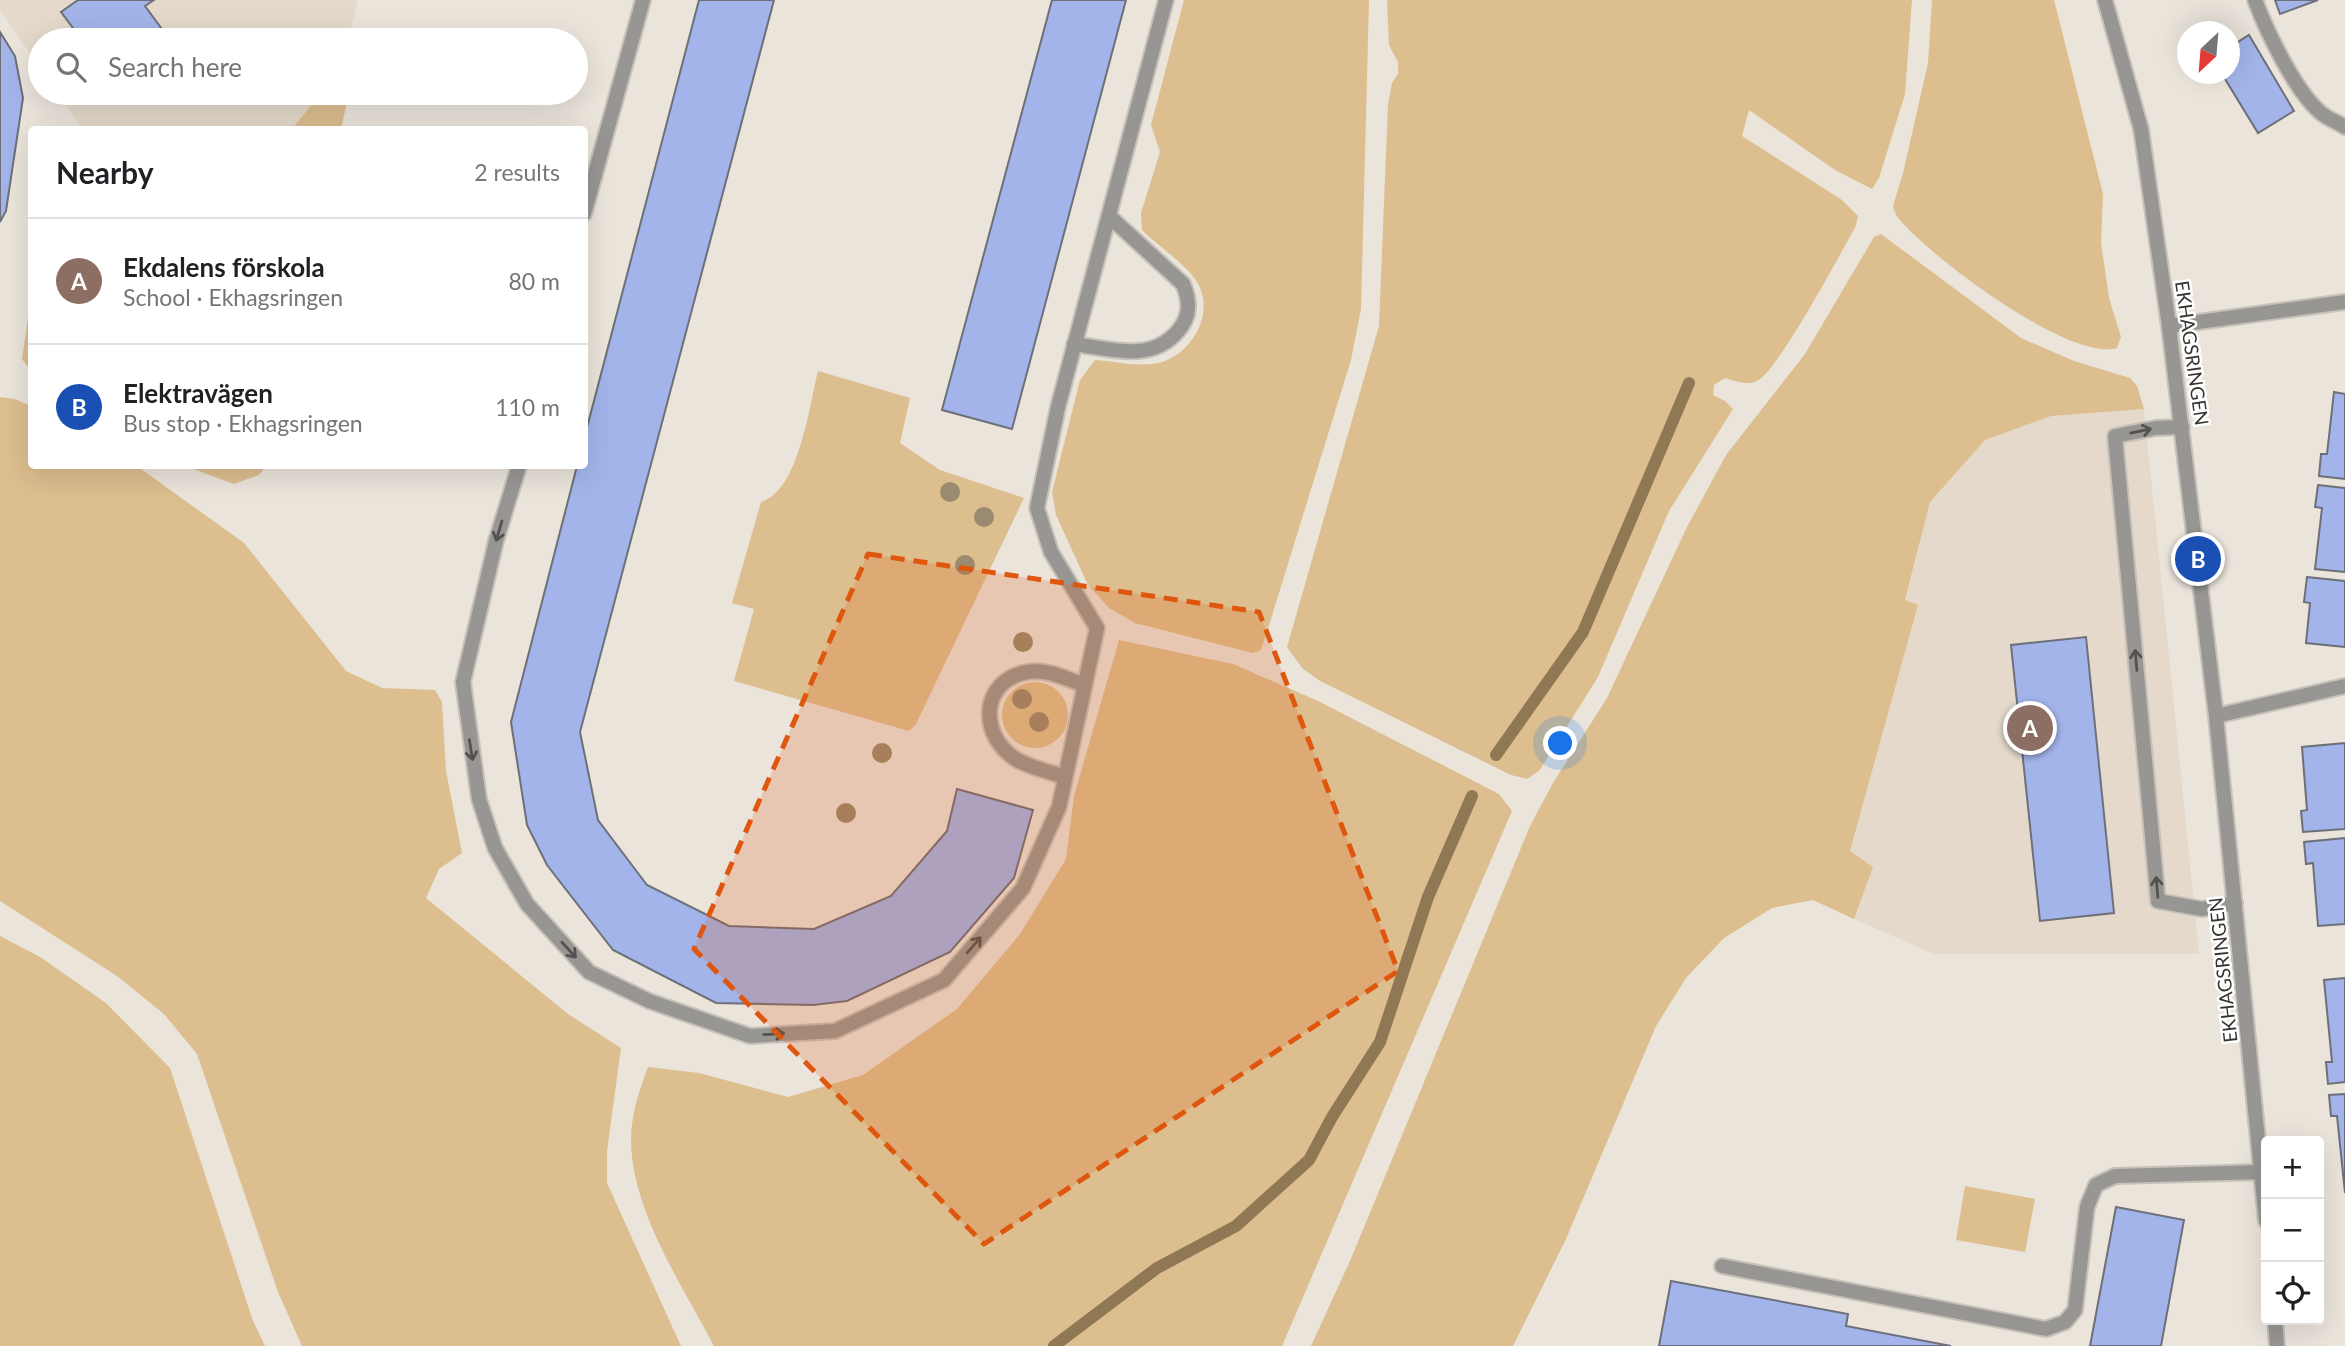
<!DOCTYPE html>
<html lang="en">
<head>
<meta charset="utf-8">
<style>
  :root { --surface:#fff; --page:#f2f2f2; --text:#202124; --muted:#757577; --line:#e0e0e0; --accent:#db2777 }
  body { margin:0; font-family:Lato,sans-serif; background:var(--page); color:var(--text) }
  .controls { position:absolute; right:21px; bottom:21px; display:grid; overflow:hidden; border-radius:7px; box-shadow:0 7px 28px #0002 }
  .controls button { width:63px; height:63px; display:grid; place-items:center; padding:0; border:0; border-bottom:2px solid var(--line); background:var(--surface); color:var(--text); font:35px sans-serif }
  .compass { position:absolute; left:2177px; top:21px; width:63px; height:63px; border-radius:50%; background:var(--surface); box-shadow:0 7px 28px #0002; rotate:206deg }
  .you { position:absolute; left:1561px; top:744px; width:24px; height:24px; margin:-18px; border:5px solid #fff; border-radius:50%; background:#1a73e8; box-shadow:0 0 0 10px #1a73e833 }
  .badge { display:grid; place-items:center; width:46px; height:46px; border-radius:50%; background:var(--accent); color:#fff; font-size:23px; font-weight:700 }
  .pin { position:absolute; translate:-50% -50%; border:4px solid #fff; box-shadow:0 2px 7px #0006 }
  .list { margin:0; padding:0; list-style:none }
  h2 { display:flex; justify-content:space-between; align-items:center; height:91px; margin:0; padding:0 28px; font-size:30px }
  h2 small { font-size:23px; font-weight:400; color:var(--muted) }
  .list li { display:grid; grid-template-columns:46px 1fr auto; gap:21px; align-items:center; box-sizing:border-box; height:126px; padding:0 28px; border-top:2px solid var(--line) }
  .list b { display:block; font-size:26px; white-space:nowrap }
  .list p { margin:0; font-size:23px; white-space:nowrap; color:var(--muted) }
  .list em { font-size:23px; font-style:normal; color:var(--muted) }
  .icon { flex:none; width:38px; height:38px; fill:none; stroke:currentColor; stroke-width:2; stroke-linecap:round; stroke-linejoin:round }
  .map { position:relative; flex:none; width:2345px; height:1346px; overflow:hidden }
  .search { position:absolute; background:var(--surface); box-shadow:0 7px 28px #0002; left:28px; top:28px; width:560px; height:77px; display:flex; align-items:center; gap:18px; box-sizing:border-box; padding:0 24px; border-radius:38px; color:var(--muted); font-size:26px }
  .panel { position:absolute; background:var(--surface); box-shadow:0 7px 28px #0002; left:28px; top:126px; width:560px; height:343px; border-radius:7px }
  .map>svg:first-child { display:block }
  .built { fill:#e4d9ca }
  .green { fill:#dcbe8f }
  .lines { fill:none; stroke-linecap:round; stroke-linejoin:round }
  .stream { stroke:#907854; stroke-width:12 }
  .building { fill:#a2b4ea; stroke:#6d7078; stroke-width:2 }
  .service-casing { stroke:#c6c1b9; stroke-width:18 }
  .minor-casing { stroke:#c6c1b9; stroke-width:18 }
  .tertiary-casing { stroke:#c6c1b9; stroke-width:18 }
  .service { stroke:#989692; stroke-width:14 }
  .minor { stroke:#989692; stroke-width:14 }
  .tertiary { stroke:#989692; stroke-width:14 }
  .tree { fill:#9a8a6f }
  .oneway { stroke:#54524f }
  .marked { fill:#df570e; fill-opacity:0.2; stroke:#df570e; stroke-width:5; stroke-dasharray:14 9; stroke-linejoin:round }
  .labels { text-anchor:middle; stroke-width:5; stroke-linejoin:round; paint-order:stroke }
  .street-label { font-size:19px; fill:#373532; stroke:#fff }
</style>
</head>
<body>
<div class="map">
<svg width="2345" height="1346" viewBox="0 0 2345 1346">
  <rect width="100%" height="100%" fill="#eae4db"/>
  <path class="built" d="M0,0h358l-10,40h-308v28l-40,-58z
    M57,93h264l-29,37 -209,-1z
    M2144,409l55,545h-265l-80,-35 18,-52 -22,-16 68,-245 -13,-5 25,-99 55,-62 66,-24z"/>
  <path class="green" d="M1184,0h185l-8,309 -10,51 -85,275 -5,15 -8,3 -118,-30 -26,-15 -21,-23 -32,-70 -4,-23 28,-112 15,-20c21,1 49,9 70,1 29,-11 50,-50 32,-79 -10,-17 -40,-37 -55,-52l-1,-17 19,-61 -9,-27z
    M1387,0h525l-7,94 -26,84 -7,11 -37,-19 -86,-60 -7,26 100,64 16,16 -3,12c-15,26 -77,143 -98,153 -10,5 -22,0 -32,-3l-11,7 -1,10 12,6 8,8 -64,102 -71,166 -59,94 -12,8 -16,-4 -191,-94 -18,-13 -15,-21 92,-321 9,-222 4,-21 6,-9v-12l-9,-17z
    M1932,0h122l49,194 -2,49 8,55 12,39 -4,11c-48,14 -192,-94 -221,-133l-3,-9 10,-33 25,-110z
    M321,93h28l-8,36h-49z
    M1881,234l140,104 53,23 56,17 7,8 7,23 -93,7 -66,24 -55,62 -25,98 13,5 -68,246 23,16 -19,52 -41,-19 -41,8 -48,30 -38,40 -30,48 -90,213 -53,107h-202l39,-85 180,-435 23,-43 54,-85 80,-171 39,-72 79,-101 69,-117z
    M31,298v73l-9,-12z
    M818,371l92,27 -10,45 40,27 84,28 -108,226 -7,7 -175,-50 20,-72 -22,-6 29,-101c38,-11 48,-96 57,-131z
    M0,397l15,2 16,7 1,60h105l107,77 102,128 36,17 53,2 7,12 4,69 16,82 -23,16 -13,29 142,116 53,34 -14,103v32l74,163h-379l-24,-54 -81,-238 -33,-40 -47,-38 -117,-75z
    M185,466h81l-7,9 -25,9z
    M1119,640l114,24 85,37 181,93 13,17 -230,535h-568c-32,-61 -82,-135 -83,-205 0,-26 8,-50 17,-74l51,6 89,24 75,-22 94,-66 63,-75 46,-75 8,-63z
    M1002 715a33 33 0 1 1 66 0a33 33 0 1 1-66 0Z
    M0,936l40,21 66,46 64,65 83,253 12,25h-265z
    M1965,1186l70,13 -10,53 -69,-12z"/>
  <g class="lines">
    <path class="stream" d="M1496,755l87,-123 106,-249
      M1054,1346l103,-78 79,-42 73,-66 23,-43 48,-75 48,-145 44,-101"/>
  </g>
  <path class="building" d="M78,0h76l-9,6 25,34h-88l-21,-28z
    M699,0h75l-194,732 18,88 49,65 82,41 85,3 77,-33 56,-65 10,-42 76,21 -19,68 -64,74 -103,49 -34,4 -97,-2 -103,-53 -66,-85 -20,-40 -16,-103 66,-256h7v-27z
    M1052,0h74l-114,429 -70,-19z
    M2275,0h43l-38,14z
    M0,32l15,24 8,42 -17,113 -6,11z
    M2249,35l45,76 -36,22 -36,-59h8v-27z
    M2334,392l11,2v85l-26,-3 2,-22h6z
    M2318,485l27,3v84l-30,-3 7,-61 -7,-1z
    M2307,577l38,4v66l-39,-4 4,-40 -6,-1z
    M2086,637l28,276 -74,8 -29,-276z
    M2345,743v86l-42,3 -2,-21 6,-1 -5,-63z
    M2345,838v86l-27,2 -5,-63 -7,1 -2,-22z
    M2345,978v104l-17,2 -2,-22h6l-8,-82z
    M2345,1094v99l-8,-77h-6l-2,-21z
    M2116,1207l68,13 -23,126h-71z
    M1671,1281l177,33 -2,12 105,20h-292z"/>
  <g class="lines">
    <defs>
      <path id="service" d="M1074,344c37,5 77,19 104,-13 13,-15 12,-30 5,-47l-74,-68
        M2182,427l-26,1 -41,8 43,465 44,8 33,-6
        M519,466l-23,75 -33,141 16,117 16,49 32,56 62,68 60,29 101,35 85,-5 109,-51 79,-92 36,-81 38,-179 -46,-76 -14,-44 21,-101 108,-407
        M1065,777c-15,-5 -33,-9 -46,-16 -41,-23 -40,-80 8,-89 19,-4 40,7 57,13
        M1722,1266l324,63 19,-7 10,-12 12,-103 9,-22 19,-9 147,-4"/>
      <path id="minor" d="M2255,0c12,32 40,91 66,113 7,6 16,9 24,14
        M584,214l59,-214
        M2169,326l176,-24
        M2216,716l129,-30"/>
      <path id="tertiary" d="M2105,0l36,129 28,197 47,390 50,505
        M2275,1320l2,26"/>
    </defs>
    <use href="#service" class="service-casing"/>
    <use href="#minor" class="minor-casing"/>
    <use href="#tertiary" class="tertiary-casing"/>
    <use href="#service" class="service"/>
    <use href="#minor" class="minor"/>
    <use href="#tertiary" class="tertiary"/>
  </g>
  <g class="tree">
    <circle cx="950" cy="492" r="10"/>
    <circle cx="984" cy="517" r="10"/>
    <circle cx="965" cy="565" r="10"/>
    <circle cx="1023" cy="642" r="10"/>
    <circle cx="1022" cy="699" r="10"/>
    <circle cx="1039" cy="722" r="10"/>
    <circle cx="882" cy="753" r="10"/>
    <circle cx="846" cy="813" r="10"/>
  </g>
  <defs><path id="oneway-shaft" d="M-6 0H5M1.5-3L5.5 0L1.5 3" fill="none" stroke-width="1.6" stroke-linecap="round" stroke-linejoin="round" transform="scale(1.75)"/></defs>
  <g class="oneway">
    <use href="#oneway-shaft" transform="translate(2141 431) rotate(-12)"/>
    <use href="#oneway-shaft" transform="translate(499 531) rotate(106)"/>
    <use href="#oneway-shaft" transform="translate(2136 660) rotate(-95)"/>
    <use href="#oneway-shaft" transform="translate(471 750) rotate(81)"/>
    <use href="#oneway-shaft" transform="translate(2157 887) rotate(-95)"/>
    <use href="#oneway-shaft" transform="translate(974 945) rotate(-49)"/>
    <use href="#oneway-shaft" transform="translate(569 950) rotate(48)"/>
    <use href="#oneway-shaft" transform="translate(774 1034) rotate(-3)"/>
  </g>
  <path class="marked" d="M868,554l391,58 139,359 -414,273 -290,-295z"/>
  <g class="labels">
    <g class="street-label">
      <text transform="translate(2192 353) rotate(82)" y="7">EKHAGSRINGEN</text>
      <text transform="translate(2223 970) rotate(-96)" y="7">EKHAGSRINGEN</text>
    </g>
  </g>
</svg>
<div class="controls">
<button>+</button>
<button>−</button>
<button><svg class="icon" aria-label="locate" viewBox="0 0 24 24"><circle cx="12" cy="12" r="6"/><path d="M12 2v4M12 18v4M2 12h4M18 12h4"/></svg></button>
</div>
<svg class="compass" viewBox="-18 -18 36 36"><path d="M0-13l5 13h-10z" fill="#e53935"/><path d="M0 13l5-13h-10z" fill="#757577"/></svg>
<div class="you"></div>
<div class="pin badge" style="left:2030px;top:728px;background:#8d6e63">A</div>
<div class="pin badge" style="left:2198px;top:559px;background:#1a4fb4">B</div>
<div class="search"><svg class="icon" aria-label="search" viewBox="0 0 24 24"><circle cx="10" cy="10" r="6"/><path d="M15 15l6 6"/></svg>Search here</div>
<section class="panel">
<h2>Nearby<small>2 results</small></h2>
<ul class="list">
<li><span class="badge" style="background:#8d6e63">A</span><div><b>Ekdalens förskola</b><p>School · Ekhagsringen</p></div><em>80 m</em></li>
<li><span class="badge" style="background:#1a4fb4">B</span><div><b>Elektravägen</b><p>Bus stop · Ekhagsringen</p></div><em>110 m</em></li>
</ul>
</section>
</div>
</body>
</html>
